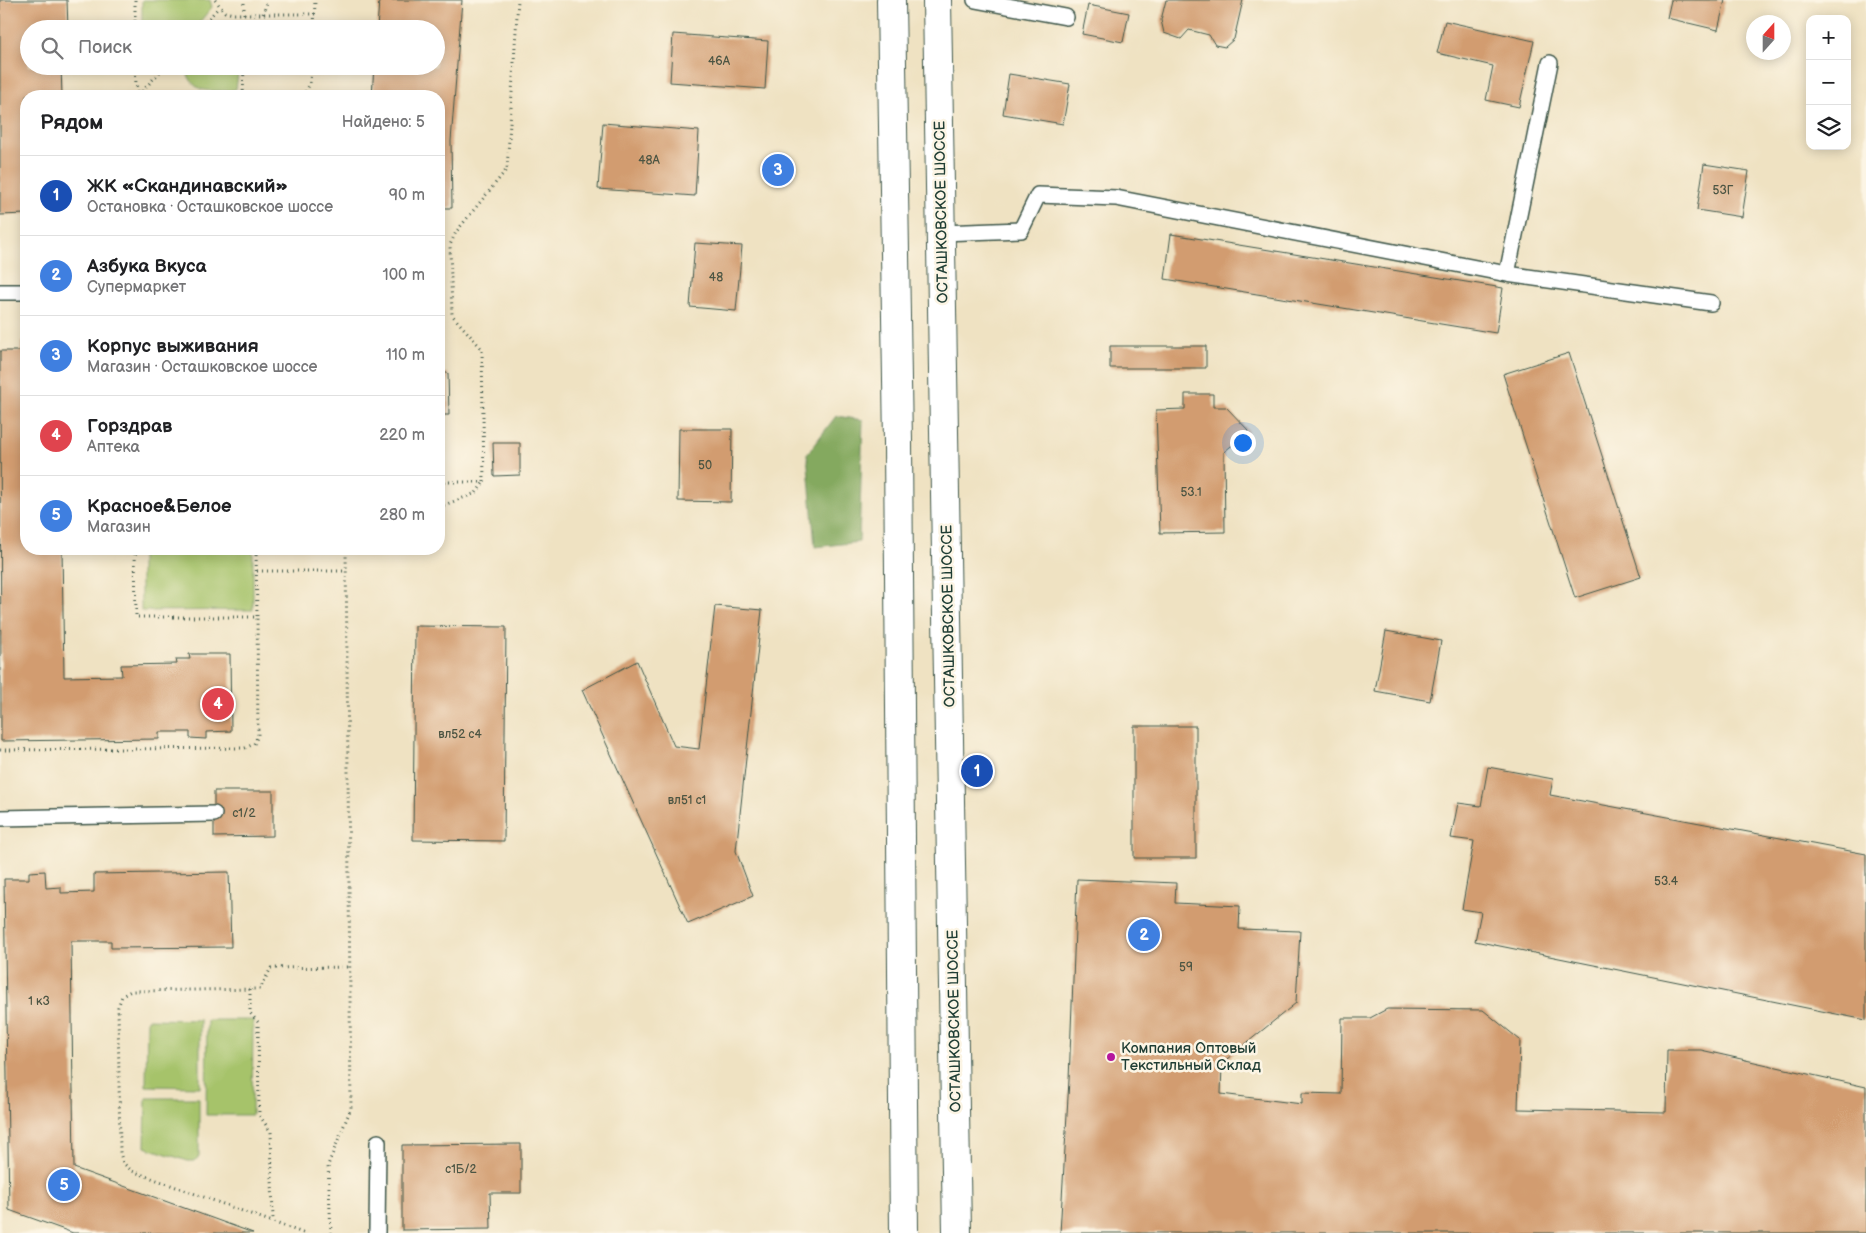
<!DOCTYPE html>
<html lang="ru">
<head>
<meta charset="utf-8">
<style>
  :root { --surface:#fff; --page:#f6f6f6; --text:#202124; --muted:#757577; --line:#e0e0e0; --accent:#b45309 }
  body { margin:0; font-family:"Balsamiq Sans",sans-serif; background:var(--page); color:var(--text) }
  .controls { position:absolute; right:15px; top:15px; display:grid; overflow:hidden; border-radius:10px; box-shadow:0 2px 12px #0003 }
  .controls button { width:45px; height:45px; display:grid; place-items:center; padding:0; border:0; border-bottom:1px solid var(--line); background:var(--surface); color:var(--text); font:25px sans-serif }
  .compass { position:absolute; left:1746px; top:15px; width:45px; height:45px; border-radius:50%; background:var(--surface); box-shadow:0 2px 12px #0003; rotate:21deg }
  .you { position:absolute; left:1242px; top:442px; width:18px; height:18px; margin:-12px; border:4px solid #fff; border-radius:50%; background:#1a73e8; box-shadow:0 0 0 8px #1a73e833 }
  .badge { display:grid; place-items:center; width:32px; height:32px; border-radius:50%; background:var(--accent); color:#fff; font-size:16px; font-weight:700 }
  .pin { position:absolute; translate:-50% -50%; border:2px solid #fff; box-shadow:0 1px 5px #0006 }
  .list { margin:0; padding:0; list-style:none }
  h2 { display:flex; justify-content:space-between; align-items:center; height:65px; margin:0; padding:0 20px; font-size:21px }
  h2 small { font-size:16px; font-weight:400; color:var(--muted) }
  .list li { display:grid; grid-template-columns:32px 1fr auto; gap:15px; align-items:center; box-sizing:border-box; height:80px; padding:0 20px; border-top:1px solid var(--line) }
  .list b { display:block; font-size:19px; white-space:nowrap }
  .list p { margin:0; font-size:16px; white-space:nowrap; color:var(--muted) }
  .list em { font-size:16px; font-style:normal; color:var(--muted) }
  .icon { flex:none; width:28px; height:28px; fill:none; stroke:currentColor; stroke-width:2; stroke-linecap:round; stroke-linejoin:round }
  .map { position:relative; flex:none; width:1866px; height:1233px; overflow:hidden }
  .search { position:absolute; background:var(--surface); box-shadow:0 2px 12px #0003; left:20px; top:20px; width:425px; height:55px; display:flex; align-items:center; gap:12px; box-sizing:border-box; padding:0 18px; border-radius:28px; color:var(--muted); font-size:19px }
  .panel { position:absolute; background:var(--surface); box-shadow:0 2px 12px #0003; left:20px; top:90px; width:425px; height:465px; border-radius:20px }
  .map>svg:first-child { display:block }
  .green { fill:#a6c36b; stroke:#628050 }
  .forest { fill:#84a95f; stroke:#52734a }
  .building { fill:#d29c6f }
  .lines { fill:none; stroke-linecap:round; stroke-linejoin:round }
  .lane-casing { stroke:#3e5649; stroke-width:18 }
  .secondary-casing { stroke:#3e5649; stroke-width:30 }
  .path { stroke:#3e5649; stroke-width:3; stroke-dasharray:1 4; stroke-linecap:butt }
  .lane { stroke:#fff; stroke-width:15 }
  .secondary { stroke:#fff; stroke-width:28 }
  .poi-dot { fill:#b5179e; stroke:#fcf5e5; stroke-width:2 }
  .labels { text-anchor:middle; stroke-width:5; stroke-linejoin:round; paint-order:stroke }
  .number-label { font-size:12px; fill:#4c5543 }
  .street-label { font-size:15px; fill:#1f3d34; stroke:#fcf5e5 }
  .poi-label { font-size:15px; fill:#1f3d34; stroke:#fcf5e5; text-anchor:start }
</style>
</head>
<body>
<div class="map">
<svg width="1866" height="1233" viewBox="0 0 1866 1233">
  <rect width="100%" height="100%" fill="#fcf5e5"/>
  <filter id="ink" filterUnits="userSpaceOnUse"><feTurbulence type="fractalNoise" baseFrequency=".02" numOctaves="2"/><feDisplacementMap in="SourceGraphic" scale="10" xChannelSelector="R" yChannelSelector="G"/><feConvolveMatrix kernelMatrix="1 2 1 2 8 2 1 2 1" color-interpolation-filters="sRGB"/></filter>
  <filter id="wash" filterUnits="userSpaceOnUse"><feTurbulence type="fractalNoise" baseFrequency=".0096" numOctaves="4" result="noise"/><feDisplacementMap in="SourceGraphic" scale="20" xChannelSelector="R" yChannelSelector="G"/><feGaussianBlur stdDeviation="1.12" result="paint"/><feColorMatrix in="noise" values="0 0 0 0 0 0 0 0 0 0 0 0 0 0 0 0 0 1.4 0 .05"/><feComposite in="paint" operator="in"/></filter>
  <g filter="url(#wash)">
    <rect width="100%" height="100%" fill="#efe2c2"/>
    <path class="green" d="M142,0h68l2,7 -18,22h-52z
      M183,66h56l-3,23c-6,2 -13,2 -20,2 -22,0 -23,-7 -33,-25z
      M141,549h112v61l-112,1z
      M147,1019l53,1v67l-54,-1z
      M207,1020h46l-1,95h-46z
      M146,1098h53v58l-4,5h-7l-43,-14z"/>
    <path class="forest" d="M836,416l27,4 -4,122 -44,5 -8,-93z"/>
    <g id="blocks">
      <path class="building" d="M0,0h67l1,29h-39v37h32l1,30h-36v118l-26,1z
        M379,0h83l-11,141 1,67h-13v-112h-67l2,-30h62v-37h-59z
        M1166,0h77l-9,39 -9,8 -10,-2 -6,-10 -20,-5 -8,9 -17,-6 -3,-13z
        M1671,0h54l-7,30 -51,-12z
        M1088,5l41,8 -6,29 -41,-8z
        M1445,21l89,20 -15,66 -33,-7 7,-34 -56,-13z
        M673,34l95,7 -3,48 -95,-7z
        M1009,74l61,10 -7,40 -60,-10z
        M603,123l96,8 -4,65 -97,-7z
        M1704,164l45,7 -7,46 -45,-7z
        M1171,234l332,54 -7,45 -331,-54z
        M695,243l47,3 -6,65 -46,-4z
        M21,342h5v207h36l2,128 58,-1 -1,-11 56,-1 -1,-5h14l-1,-5h41l1,77 -25,1v7l-16,-1v-6h-31v7l-158,2 -1,-390h21z
        M1110,346h96v22h-96z
        M1569,353l72,224 -66,21 -72,-224z
        M439,373h9l1,42h-10z
        M1185,394h28v13h13l23,24 -25,21 1,80 -65,1 -4,-123 29,-1z
        M679,429h53l-1,73 -53,-1z
        M493,443h27v32l-26,1z
        M715,606l47,4 -26,241 17,45 -65,28 -106,-234 55,-29 37,85 25,3z
        M415,626l91,1 -2,214 -91,-1z
        M1386,631l55,10 -11,60 -55,-10z
        M1134,726h62v132h-62z
        M1488,767l65,12 -3,16 316,59v166l-391,-79 6,-29 -19,-3 12,-68 -23,-3 7,-35 23,3z
        M214,791h59v45l-59,1z
        M45,871l1,17 15,-1v6l33,-1v-18l135,-2 2,75 -120,1v-7h-40l3,227 179,65h-180l-64,-23 -5,-331h25v-7z
        M1077,879l99,4 -1,20 65,3 -1,23 61,2 -4,72 -74,60 -1,31 81,10v-11l39,1 1,-76h28l17,-9 96,1 37,30 -2,69 148,3 1,-62h34l165,37v146h-806l9,-153z
        M521,1144v49h-31l1,36 -89,1v-85z"/>
    </g>
  </g>
  <g filter="url(#ink)">
    <use href="#blocks" fill-opacity="0" stroke="#3e5649" stroke-width="1"/>
    <g class="lines">
      <defs>
        <path id="lane" d="M975,0l91,17
          M941,233l80,-3 17,-35 78,3 391,76 204,29
          M1507,274l43,-211
          M0,292h26
          M0,818l214,-4
          M377,1233l1,-91"/>
        <path id="secondary" d="M891,0l7,443 6,790
          M937,0l20,1233"/>
      </defs>
      <use href="#lane" class="lane-casing"/>
      <use href="#secondary" class="secondary-casing"/>
      <path class="path" d="M135,0v29
        M215,0l10,12 8,2h82
        M263,14l5,-14
        M199,29l20,-22
        M244,29v-29
        M314,29l1,-29
        M135,66l1,18 3,11 3,1
        M139,95l26,-29
        M243,96l1,-30
        M303,96l7,-12 1,-18
        M439,482h45l-2,-133 -30,-34 -2,-70 6,-13 51,-63 11,-169
        M439,507l37,-14 8,-11
        M135,549l1,68h121l-1,-68
        M257,571h90
        M0,750l245,-2 9,-4 4,-9 -1,-118
        M250,989v24l8,9 1,93 12,17 2,90
        M303,1233l-171,-62 -9,-8 -3,-10 -2,-146 4,-11 9,-5 129,-2 11,-21 79,-1
        M331,1233l-3,-68 23,-57 -5,-559"/>
      <use href="#lane" class="lane"/>
      <use href="#secondary" class="secondary"/>
    </g>
  </g>
  <circle class="poi-dot" cx="1111" cy="1057" r="5"/>
  <g class="labels">
    <g class="number-label">
      <text x="719" y="65">46А</text>
      <text x="649" y="164">48А</text>
      <text x="1723" y="194">53Г</text>
      <text x="716" y="281">48</text>
      <text x="705" y="469">50</text>
      <text x="1191" y="496">53.1</text>
      <text x="460" y="738">вл52 с4</text>
      <text x="687" y="804">вл51 с1</text>
      <text x="244" y="817">с1/2</text>
      <text x="1666" y="885">53.4</text>
      <text x="1186" y="971">59</text>
      <text x="39" y="1005">1 к3</text>
      <text x="461" y="1173">с1Б/2</text>
    </g>
    <g class="street-label">
      <text transform="translate(941 212) rotate(-91)" y="5">ОСТАШКОВСКОЕ ШОССЕ</text>
      <text transform="translate(948 616) rotate(-91)" y="5">ОСТАШКОВСКОЕ ШОССЕ</text>
      <text transform="translate(954 1021) rotate(-91)" y="5">ОСТАШКОВСКОЕ ШОССЕ</text>
    </g>
    <g class="poi-label">
      <text x="1121" y="1053">Компания Оптовый<tspan x="1121" dy="17">Текстильный Склад</tspan></text>
    </g>
  </g>
</svg>
<div class="controls">
<button>+</button>
<button>−</button>
<button><svg class="icon" aria-label="layers" viewBox="0 0 24 24"><path d="M12 4l9 5-9 5-9-5zM3 14l9 5 9-5"/></svg></button>
</div>
<svg class="compass" viewBox="-18 -18 36 36"><path d="M0-13l5 13h-10z" fill="#e53935"/><path d="M0 13l5-13h-10z" fill="#757577"/></svg>
<div class="you"></div>
<div class="pin badge" style="left:977px;top:771px;background:#1a4fb4">1</div>
<div class="pin badge" style="left:1144px;top:935px;background:#3f7fe0">2</div>
<div class="pin badge" style="left:778px;top:170px;background:#3f7fe0">3</div>
<div class="pin badge" style="left:218px;top:704px;background:#e0444e">4</div>
<div class="pin badge" style="left:64px;top:1185px;background:#3f7fe0">5</div>
<div class="search"><svg class="icon" aria-label="search" viewBox="0 0 24 24"><circle cx="10" cy="10" r="6"/><path d="M15 15l6 6"/></svg>Поиск</div>
<section class="panel">
<h2>Рядом<small>Найдено: 5</small></h2>
<ul class="list">
<li><span class="badge" style="background:#1a4fb4">1</span><div><b>ЖК «Скандинавский»</b><p>Остановка · Осташковское шоссе</p></div><em>90 m</em></li>
<li><span class="badge" style="background:#3f7fe0">2</span><div><b>Азбука Вкуса</b><p>Супермаркет</p></div><em>100 m</em></li>
<li><span class="badge" style="background:#3f7fe0">3</span><div><b>Корпус выживания</b><p>Магазин · Осташковское шоссе</p></div><em>110 m</em></li>
<li><span class="badge" style="background:#e0444e">4</span><div><b>Горздрав</b><p>Аптека</p></div><em>220 m</em></li>
<li><span class="badge" style="background:#3f7fe0">5</span><div><b>Красное&amp;Белое</b><p>Магазин</p></div><em>280 m</em></li>
</ul>
</section>
</div>
</body>
</html>
